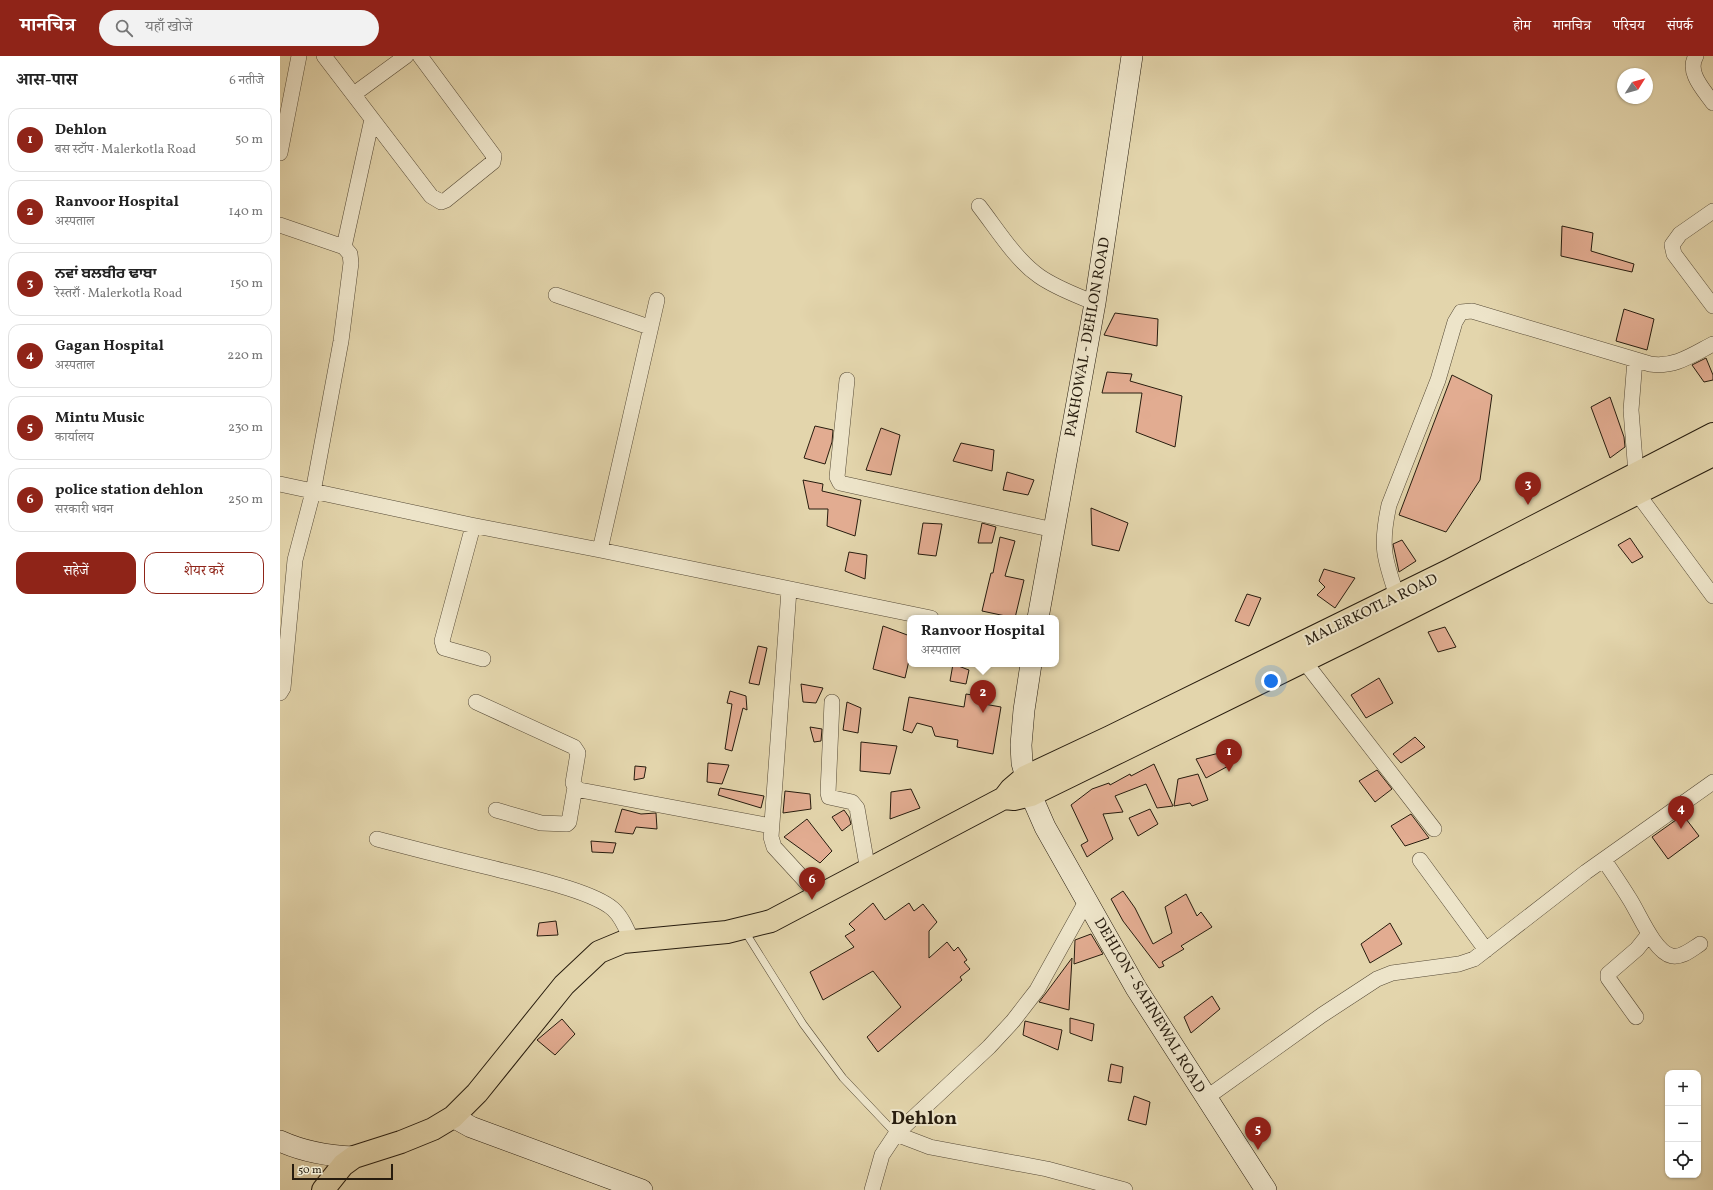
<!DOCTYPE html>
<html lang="hi">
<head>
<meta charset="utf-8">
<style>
  :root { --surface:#fff; --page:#f2f2f2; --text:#222; --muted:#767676; --line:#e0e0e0; --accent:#8f2418 }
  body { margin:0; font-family:Vollkorn,"Noto Serif Devanagari","Noto Sans Gurmukhi",serif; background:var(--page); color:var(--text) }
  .controls { position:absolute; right:12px; bottom:12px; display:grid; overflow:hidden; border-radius:8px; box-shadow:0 1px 3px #0004 }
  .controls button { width:36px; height:36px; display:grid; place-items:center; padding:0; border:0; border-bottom:1px solid var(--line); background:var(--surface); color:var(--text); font:20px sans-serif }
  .compass { position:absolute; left:1337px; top:12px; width:36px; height:36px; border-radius:50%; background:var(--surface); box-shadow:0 1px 3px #0004; rotate:53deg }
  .scale { position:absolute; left:12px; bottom:10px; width:101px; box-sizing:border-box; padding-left:4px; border:2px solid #271c0e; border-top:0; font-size:11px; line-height:14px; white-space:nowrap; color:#271c0e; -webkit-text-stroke:3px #ede4c9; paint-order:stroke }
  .you { position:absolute; left:991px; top:625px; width:14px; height:14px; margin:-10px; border:3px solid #fff; border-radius:50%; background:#1a73e8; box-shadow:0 0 0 6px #1a73e833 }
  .badge { display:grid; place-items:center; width:26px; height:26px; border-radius:50%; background:var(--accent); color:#fff; font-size:13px; font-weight:700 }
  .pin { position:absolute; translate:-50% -33px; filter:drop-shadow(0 1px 2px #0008) }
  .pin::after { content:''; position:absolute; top:21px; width:14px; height:12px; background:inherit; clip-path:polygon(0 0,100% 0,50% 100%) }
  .popup { position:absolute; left:627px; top:559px; width:152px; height:52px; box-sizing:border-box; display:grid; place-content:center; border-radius:8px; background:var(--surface); filter:drop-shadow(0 1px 3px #0005); font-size:13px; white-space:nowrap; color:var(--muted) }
  .popup b { font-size:15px; color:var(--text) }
  .popup::after { content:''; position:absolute; left:50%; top:100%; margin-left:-8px; border:8px solid transparent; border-top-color:var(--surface) }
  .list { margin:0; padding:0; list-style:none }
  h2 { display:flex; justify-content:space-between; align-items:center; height:52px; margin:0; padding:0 16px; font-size:17px }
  h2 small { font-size:13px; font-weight:400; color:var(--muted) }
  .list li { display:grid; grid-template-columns:26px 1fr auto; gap:12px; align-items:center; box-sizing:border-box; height:64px; margin:0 8px 8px; padding:0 8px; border:1px solid var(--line); border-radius:12px }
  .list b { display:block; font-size:15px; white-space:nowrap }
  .list p { margin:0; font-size:13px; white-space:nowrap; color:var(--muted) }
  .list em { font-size:13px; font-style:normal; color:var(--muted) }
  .actions { display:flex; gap:8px; padding:12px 16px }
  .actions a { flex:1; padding:9px 0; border:1px solid var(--accent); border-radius:12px; text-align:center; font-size:14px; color:var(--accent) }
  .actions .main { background:var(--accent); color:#fff }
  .icon { flex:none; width:22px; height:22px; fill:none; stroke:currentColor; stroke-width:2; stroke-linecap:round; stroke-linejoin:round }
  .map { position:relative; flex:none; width:1433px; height:1134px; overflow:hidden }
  header { display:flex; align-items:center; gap:24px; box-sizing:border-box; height:56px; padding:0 20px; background:var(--accent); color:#fff }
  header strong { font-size:19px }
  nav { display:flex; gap:22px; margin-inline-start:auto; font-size:14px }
  .search { width:280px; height:36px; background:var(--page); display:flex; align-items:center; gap:10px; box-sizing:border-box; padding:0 14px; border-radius:22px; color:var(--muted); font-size:15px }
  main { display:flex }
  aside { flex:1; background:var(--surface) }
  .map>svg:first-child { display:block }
  .building { fill:#e2ac91; stroke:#271c0e }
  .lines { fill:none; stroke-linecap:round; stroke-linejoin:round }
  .lane-casing { stroke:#564a36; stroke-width:8 }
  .street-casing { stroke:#564a36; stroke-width:16 }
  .secondary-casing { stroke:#271c0e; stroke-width:22 }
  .primary-casing { stroke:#271c0e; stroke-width:24 }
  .lane { stroke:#ede4c9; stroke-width:7 }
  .street { stroke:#ede4c9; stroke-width:15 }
  .secondary { stroke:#ede4c9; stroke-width:21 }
  .primary { stroke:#e3d5ac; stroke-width:22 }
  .labels { text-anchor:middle; stroke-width:4; stroke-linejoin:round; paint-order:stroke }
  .street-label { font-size:15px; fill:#271c0e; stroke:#ede4c9 }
  .district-label { font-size:19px; font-weight:bold; fill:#271c0e; stroke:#ede4c9 }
</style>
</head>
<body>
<header>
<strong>मानचित्र</strong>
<div class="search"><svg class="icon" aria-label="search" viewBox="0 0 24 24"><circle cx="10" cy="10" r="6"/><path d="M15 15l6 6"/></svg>यहाँ खोजें</div>
<nav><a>होम</a><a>मानचित्र</a><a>परिचय</a><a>संपर्क</a></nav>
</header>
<main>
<aside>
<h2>आस-पास<small>6 नतीजे</small></h2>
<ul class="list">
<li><span class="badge">1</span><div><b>Dehlon</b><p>बस स्टॉप · Malerkotla Road</p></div><em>50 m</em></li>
<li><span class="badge">2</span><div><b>Ranvoor Hospital</b><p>अस्पताल</p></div><em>140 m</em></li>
<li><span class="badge">3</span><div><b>ਨਵਾਂ ਬਲਬੀਰ ਢਾਬਾ</b><p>रेस्तराँ · Malerkotla Road</p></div><em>150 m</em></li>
<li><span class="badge">4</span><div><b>Gagan Hospital</b><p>अस्पताल</p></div><em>220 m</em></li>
<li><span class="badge">5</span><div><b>Mintu Music</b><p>कार्यालय</p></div><em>230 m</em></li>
<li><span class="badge">6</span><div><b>police station dehlon</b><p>सरकारी भवन</p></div><em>250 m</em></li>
</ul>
<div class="actions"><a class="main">सहेजें</a><a>शेयर करें</a></div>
</aside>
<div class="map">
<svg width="1433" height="1134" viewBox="0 0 1433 1134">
  <rect width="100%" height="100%" fill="#e3d5ac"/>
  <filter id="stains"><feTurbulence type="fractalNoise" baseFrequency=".005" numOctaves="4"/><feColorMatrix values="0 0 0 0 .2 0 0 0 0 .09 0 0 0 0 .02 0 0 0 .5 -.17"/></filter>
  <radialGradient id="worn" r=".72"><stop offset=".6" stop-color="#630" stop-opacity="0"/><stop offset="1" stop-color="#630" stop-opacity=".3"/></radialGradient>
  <path class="building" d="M1282,170l31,7 -2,18 43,13 -2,8 -71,-16z
    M1344,253l30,10 -7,31 -31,-9z
    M835,257l43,6 -1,27 -53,-11z
    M1426,302l7,17v5l-9,2 -12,-17z
    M827,316l25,2 -2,7 52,15 -7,51 -39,-15 6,-39h-40z
    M1172,319l40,20 -12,85 -34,52 -47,-17z
    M1330,341l14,40 1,10 -15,11 -19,-51z
    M535,370l18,4 -1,12 -7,22 -21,-6z
    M601,372l19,7 -9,40 -25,-5z
    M681,387l33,7 -2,21 -39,-10z
    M727,416l27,8 -6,15 -25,-5z
    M523,424l20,4 -1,7 39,9 -6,36 -28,-10 1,-17h-19z
    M811,452l37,15 -9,28 -27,-6z
    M643,467l19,1 -6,32 -18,-2z
    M702,467l14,4 -4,16h-14z
    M720,481l15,4 -10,35 19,4 -9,38 -33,-7 9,-38h2z
    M1350,482l13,19 -11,6 -14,-18z
    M1122,484l14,21 -17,11 -6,-28z
    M569,496l18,3 -2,24 -20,-8z
    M1044,513l31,9 -20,30 -18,-13 8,-8 -6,-6z
    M967,538l14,4 -12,28 -14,-5z
    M603,570l27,10v20l-5,22 -32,-9z
    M1165,571l11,20 -18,5 -10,-20z
    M478,590l9,2 -8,37 -10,-2z
    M673,608l16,6 -3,14 -16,-3z
    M1099,622l14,25 -27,15 -15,-23z
    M521,628l22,4 -7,15 -13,-1z
    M450,635l16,5 1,14 -4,-2 -11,43 -7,-2 7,-45 -5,-1z
    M686,638l19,3 -1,7 17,3 -8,47 -36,-7 1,-7 -23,-4 -3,-9 -15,-4 -5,10 -9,-3 6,-33 55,10z
    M567,646l14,6 -3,25 -15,-3z
    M530,671l12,2 -1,12 -7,1z
    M1135,681l10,10 -24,16 -8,-9z
    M581,686l36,4 -7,28 -30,-3z
    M947,695l5,13 -26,14 -10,-19z
    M428,707l21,2 -7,19 -15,-2z
    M874,708l19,42 -16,2 -11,-24 -31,12 8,16 -20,2 10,25 -26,18 -6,-12 7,-4 -17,-36 21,-16 17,-6 1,2 20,-11 1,2z
    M355,710l11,1 -2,11 -10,2z
    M1097,714l15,19 -17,13 -16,-21z
    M918,718l10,26 -16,6 -2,-3 -16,3 4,-27z
    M440,732l44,8 -3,12 -43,-13z
    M631,733l9,19 -30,11 1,-27z
    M505,735l25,3 1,15 -28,4z
    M342,753l19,5 15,-1 1,16 -21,-2 -3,7 -18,-2z
    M870,753l8,15 -20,12 -9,-18z
    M564,754l5,7 2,7 -9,7 -10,-14z
    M1131,758l18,24 -24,8 -14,-20z
    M1403,759l16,21 -31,23 -16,-22z
    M527,763l25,32 -12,12 -36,-26z
    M311,785l25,2 -3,10 -21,-1z
    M843,835l12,17 18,36 19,-11 -7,-26 21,-13 11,22 4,-4 11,15 -31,19 3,3 -22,13 2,4 -5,2 -36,-47 -12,-22z
    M593,847l12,17 24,-17 5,8 9,-7 14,18 -8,9v27l18,-16 7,9 4,-4 9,13 -3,2 6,7 -10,8 2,3 -84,72 -11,-15 34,-30 -28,-36 -50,29 -13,-28 44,-25 -9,-11 10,-6 -6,-6z
    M276,865l2,14 -21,1 2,-13z
    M1110,867l12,21 -32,19 -9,-19z
    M811,878l12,20 -29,10 1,-24z
    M792,902l-3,52 -30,-8 7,-9z
    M932,940l8,13 -29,24 -7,-16z
    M790,962l24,6 -2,17 -22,-8z
    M282,963l13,15 -20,21 -18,-15z
    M745,965l37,9 -4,20 -35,-15z
    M831,1008l12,3 -2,16 -13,-2z
    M854,1040l16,6 -4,23 -18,-5z"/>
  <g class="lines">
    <defs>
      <path id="lane" d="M464,874l59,94 40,54 53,56"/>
      <path id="street" d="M44,0l107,140 10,6 5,-2 47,-38 1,-6 -74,-100
        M1416,0c-10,16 8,34 17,47
        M74,38l52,-38
        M0,97l19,-97
        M699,150c18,23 36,53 60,70 17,12 37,19 56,27
        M1433,155l-33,23 -8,11 2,9 39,52
        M0,169l64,22 6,7 1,9 -10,78 -28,151 -18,68 -12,128 -3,5
        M64,191l28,-128
        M276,239l93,32
        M1355,304l-4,50 5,64
        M567,324l-10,97 3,6 214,47
        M0,428l191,41 129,25 331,68
        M1357,437l76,103
        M193,470l-31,115 2,7 39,11
        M320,494l57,-250
        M509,534l-18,247 3,10 45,49
        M1117,540c-13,-38 -17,-50 -8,-91l49,-125 17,-58 6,-10 11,-1 178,53c24,4 42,-9 63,-20
        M1024,605l130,168
        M196,646l98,45 4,6 -5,30 2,4 5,3 191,36
        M552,646l-4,91 1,4 23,5 5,6 11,63
        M216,754l45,13 26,1 2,-2 6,-35
        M97,783c38,10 77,20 115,29 30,8 99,22 121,41 9,8 14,21 19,32
        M1140,804l66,90
        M1324,804c8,12 17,25 25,38 10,15 25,54 43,58 10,2 20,-7 28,-12
        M1356,961l-28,-39v-4l29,-25 12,-15
        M926,1042l116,-83 55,-36 15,-6 67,-9 15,-5 112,-87 127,-90
        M616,1078l34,13 117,22 78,21
        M592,1134l10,-35 14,-21 93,-87 24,-26 24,-31 50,-90"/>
      <path id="secondary" d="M758,562l57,-315 37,-247
        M751,608l-7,46 -3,35 1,18 9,32 14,32 91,161 130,202
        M173,1061l18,10 171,63
        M0,1085c24,11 48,15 74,16"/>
      <path id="primary" d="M724,742l10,1 17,-4 88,-43 234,-115 360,-182
        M43,1134l20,-25 11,-8 47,-15 32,-13 20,-12 24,-24 87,-108 35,-33 24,-10 104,-10 44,-11 233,-123 7,-9 14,-12 85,-40 340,-167 263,-136"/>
    </defs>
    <use href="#lane" class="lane-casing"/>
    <use href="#street" class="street-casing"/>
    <use href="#secondary" class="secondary-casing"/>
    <use href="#primary" class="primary-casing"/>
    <use href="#lane" class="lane"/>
    <use href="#street" class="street"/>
    <use href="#secondary" class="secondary"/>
    <use href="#primary" class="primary"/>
  </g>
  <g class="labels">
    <g class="street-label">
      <text transform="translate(807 281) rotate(-80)" y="5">PAKHOWAL - DEHLON ROAD</text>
      <text transform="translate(1091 553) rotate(-26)" y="5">MALERKOTLA ROAD</text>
      <text transform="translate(870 949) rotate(59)" y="5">DEHLON - SAHNEWAL ROAD</text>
    </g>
    <g class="district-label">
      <text x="644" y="1068">Dehlon</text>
    </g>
  </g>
  <rect width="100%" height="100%" filter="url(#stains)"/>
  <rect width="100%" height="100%" fill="url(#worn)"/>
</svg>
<div class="controls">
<button>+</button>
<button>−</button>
<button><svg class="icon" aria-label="locate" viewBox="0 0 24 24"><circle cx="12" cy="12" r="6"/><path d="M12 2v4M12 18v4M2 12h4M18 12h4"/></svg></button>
</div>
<svg class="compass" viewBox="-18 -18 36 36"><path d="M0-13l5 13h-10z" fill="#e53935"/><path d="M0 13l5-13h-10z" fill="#767676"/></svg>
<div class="scale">50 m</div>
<div class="you"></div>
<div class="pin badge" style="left:949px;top:716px">1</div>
<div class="pin badge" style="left:703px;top:657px">2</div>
<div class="popup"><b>Ranvoor Hospital</b>अस्पताल</div>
<div class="pin badge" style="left:1248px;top:449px">3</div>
<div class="pin badge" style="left:1401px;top:773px">4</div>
<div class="pin badge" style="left:978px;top:1094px">5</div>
<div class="pin badge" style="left:532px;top:844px">6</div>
</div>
</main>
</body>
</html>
